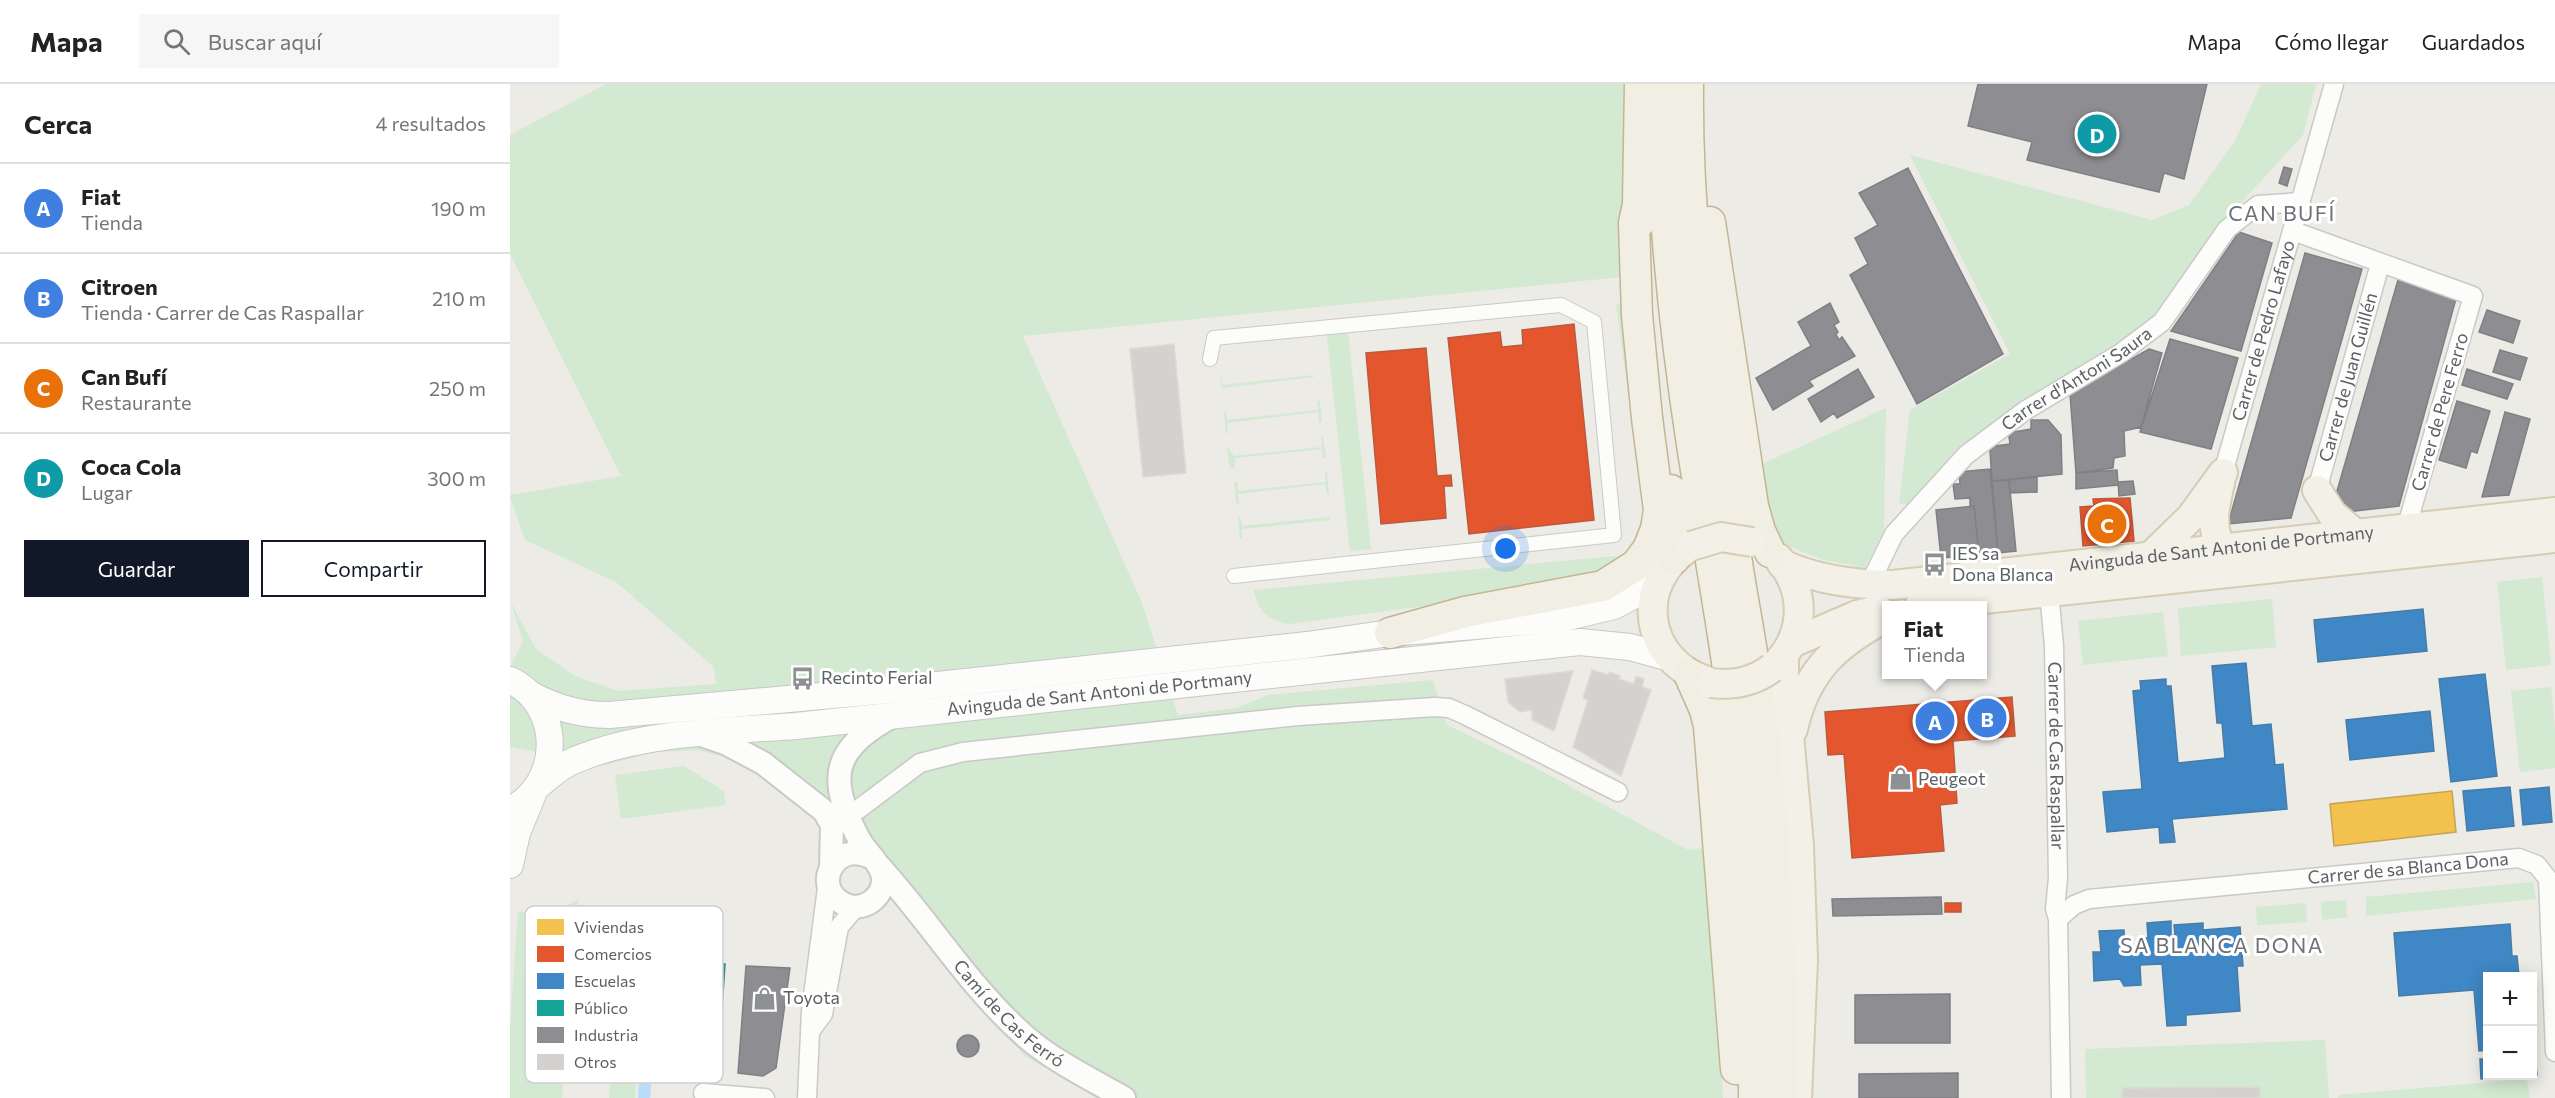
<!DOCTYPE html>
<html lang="es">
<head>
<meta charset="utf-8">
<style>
  :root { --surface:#fff; --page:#f6f6f6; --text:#222; --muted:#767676; --line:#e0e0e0; --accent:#111827 }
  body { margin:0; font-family:Commissioner,sans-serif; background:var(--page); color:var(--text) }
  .controls { position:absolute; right:18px; bottom:18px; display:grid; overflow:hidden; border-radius:0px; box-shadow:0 3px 15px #0003 }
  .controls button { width:54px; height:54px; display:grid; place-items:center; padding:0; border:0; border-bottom:2px solid var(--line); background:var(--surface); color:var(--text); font:30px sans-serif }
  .you { position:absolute; left:996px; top:465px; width:21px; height:21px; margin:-15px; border:4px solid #fff; border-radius:50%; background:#1a73e8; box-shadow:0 0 0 9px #1a73e833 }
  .badge { display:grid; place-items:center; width:39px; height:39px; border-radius:50%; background:var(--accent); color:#fff; font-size:20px; font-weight:700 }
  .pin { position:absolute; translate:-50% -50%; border:3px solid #fff; box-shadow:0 2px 6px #0006 }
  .popup { position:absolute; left:1372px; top:517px; width:105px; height:78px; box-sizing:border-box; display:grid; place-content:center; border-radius:0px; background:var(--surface); filter:drop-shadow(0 2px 4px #0005); font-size:20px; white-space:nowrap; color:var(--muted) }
  .popup b { font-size:22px; color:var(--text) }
  .popup::after { content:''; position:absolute; left:50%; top:100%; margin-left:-12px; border:12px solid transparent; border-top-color:var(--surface) }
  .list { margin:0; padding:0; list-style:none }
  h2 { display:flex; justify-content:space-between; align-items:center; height:78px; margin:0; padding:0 24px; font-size:26px }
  h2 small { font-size:20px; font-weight:400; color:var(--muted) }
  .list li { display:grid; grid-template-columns:39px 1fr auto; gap:18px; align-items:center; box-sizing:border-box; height:90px; padding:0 24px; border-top:2px solid var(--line) }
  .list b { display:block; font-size:22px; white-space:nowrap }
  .list p { margin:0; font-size:20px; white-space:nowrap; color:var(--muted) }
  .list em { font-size:20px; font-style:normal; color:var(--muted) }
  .actions { display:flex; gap:12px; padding:18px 24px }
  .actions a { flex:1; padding:14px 0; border:2px solid var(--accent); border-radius:0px; text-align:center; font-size:21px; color:var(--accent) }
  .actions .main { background:var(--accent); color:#fff }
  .icon { flex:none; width:33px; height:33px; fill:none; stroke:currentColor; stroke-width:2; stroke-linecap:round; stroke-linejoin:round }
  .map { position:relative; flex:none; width:2045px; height:1014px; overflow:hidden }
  header { display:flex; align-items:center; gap:36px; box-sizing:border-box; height:84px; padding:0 30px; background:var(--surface); border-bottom:2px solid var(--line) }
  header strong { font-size:28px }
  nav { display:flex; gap:33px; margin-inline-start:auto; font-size:21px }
  .search { width:420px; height:54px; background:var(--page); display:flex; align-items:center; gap:15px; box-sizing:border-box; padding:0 21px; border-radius:0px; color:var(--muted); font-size:22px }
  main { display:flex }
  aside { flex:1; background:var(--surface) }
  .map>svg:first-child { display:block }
  .green { fill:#d3e9d1 }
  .water { fill:#b9ddf8 }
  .homes { fill:#f2c14e; stroke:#c5a455; stroke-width:1.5 }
  .shops { fill:#e4572e; stroke:#bb5a3e; stroke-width:1.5 }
  .schools { fill:#3f88c5; stroke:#477ca8; stroke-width:1.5 }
  .public { fill:#17a398; stroke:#2b8f89; stroke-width:1.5 }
  .industry { fill:#8d8d92; stroke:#7e8084; stroke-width:1.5 }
  .building { fill:#d3d2cf; stroke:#dcdad5; stroke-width:1.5 }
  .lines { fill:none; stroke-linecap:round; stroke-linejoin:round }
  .pedestrian-casing { stroke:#c9c9c8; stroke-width:16 }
  .minor-casing { stroke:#c9c9c8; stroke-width:21 }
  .tertiary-casing { stroke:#c9c9c8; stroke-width:26 }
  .secondary-casing { stroke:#c7c8c7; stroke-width:28 }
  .primary-casing { stroke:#d5ccb3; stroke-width:32 }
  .trunk-casing { stroke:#c4b593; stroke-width:33 }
  .pedestrian { stroke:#fcfcfb; stroke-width:14 }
  .minor { stroke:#fcfcfb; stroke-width:18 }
  .tertiary { stroke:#fcfcfb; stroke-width:22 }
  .secondary { stroke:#fcfcfb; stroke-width:26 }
  .primary { stroke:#f3f1e7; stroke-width:28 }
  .trunk { stroke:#f1eee4; stroke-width:30 }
  .primary-bridge-casing { stroke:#d5ccb3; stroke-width:32; stroke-linecap:butt }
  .primary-bridge { stroke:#f3f1e7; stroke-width:28 }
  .labels { text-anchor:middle; stroke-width:6; stroke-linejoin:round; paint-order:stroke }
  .street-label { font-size:18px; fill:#5b6065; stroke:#fff }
  .poi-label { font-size:18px; fill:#5b6065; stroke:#fff; text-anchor:start }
  .quarter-label { font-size:21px; letter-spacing:1.5px; fill:#6c7277; stroke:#fff }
  .key { fill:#fff; stroke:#cecfd1; stroke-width:1.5 }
  .key-label { font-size:16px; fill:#5b6065 }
</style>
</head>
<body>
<header>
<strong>Mapa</strong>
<div class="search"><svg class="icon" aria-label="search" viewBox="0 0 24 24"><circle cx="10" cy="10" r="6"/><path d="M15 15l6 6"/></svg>Buscar aquí</div>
<nav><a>Mapa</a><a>Cómo llegar</a><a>Guardados</a></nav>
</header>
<main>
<aside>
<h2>Cerca<small>4 resultados</small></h2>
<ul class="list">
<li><span class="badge" style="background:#3f7fe0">A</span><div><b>Fiat</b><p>Tienda</p></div><em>190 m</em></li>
<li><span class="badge" style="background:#3f7fe0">B</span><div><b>Citroen</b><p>Tienda · Carrer de Cas Raspallar</p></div><em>210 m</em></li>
<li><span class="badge" style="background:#e8710a">C</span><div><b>Can Bufí</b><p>Restaurante</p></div><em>250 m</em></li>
<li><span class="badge" style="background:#0f9aa8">D</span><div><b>Coca Cola</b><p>Lugar</p></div><em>300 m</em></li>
</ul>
<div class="actions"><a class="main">Guardar</a><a>Compartir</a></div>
</aside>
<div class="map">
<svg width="2045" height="1014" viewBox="0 0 2045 1014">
  <rect width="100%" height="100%" fill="#ecebe6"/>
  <path class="green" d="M96,0h1019l-3,193 -599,59 119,267 36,112 58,-7 32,-13 165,-15 14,45 91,44 150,81 23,-3 12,251h-624l-74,-42 -61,-66 -110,-137 -54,-50 -33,-25 -28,-17 -41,-11 -42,2 -51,13 -95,-18v-80l13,-26 -12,-38 25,46 39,27 43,15 98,-7 -2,-17 -98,-85 -91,-42 -15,-43v-2l111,-19 -111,-222v-119z
    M1751,0h55l-13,51 -75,82 -78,105 -119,75 -71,49 -53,59 -8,-1 11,-94 100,-56 -100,-199 242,65 37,-15 46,-64z
    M1106,220l15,4 21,216 -36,50 -108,21 -219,29c-20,-2 -33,-15 -35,-34l372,-35 19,-38z
    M838,248l23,217 -21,2 -23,-216z
    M710,291l3,10 91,-10v2l-91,11 1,11z
    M807,316l3,2 2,20 -3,1 -1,-11 -91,11 1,11 -2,-1 -2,-20 2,-2 1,9 91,-10z
    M1376,324l-2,122 -19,38 -41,-8 -39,-15 -24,-40 -6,-38z
    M811,352l2,1 3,20 -3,2 -1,-10 -87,9v10l-5,1 -3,-22 7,9 88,-9z
    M815,388l2,1 2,20 -2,1 -2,-10 -87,10 1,10 -3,-1 -2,-20 3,-2 1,10 88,-9z
    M730,432l2,10 87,-9 1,3 -88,9v10l-2,-1 -2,-20z
    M2032,493l9,88 -45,5 -9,-88z
    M1762,515l4,48 -95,9 -3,-48z
    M1653,528l5,44 -85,9 -5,-44z
    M2041,603l4,42v39l-35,4 -9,-81z
    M174,682l40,25 2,14 -105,14 -6,-44z
    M2023,798l3,17 -170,17v-19z
    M68,815l-16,199h-52v-72l8,-114h7l-1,58h12l1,-44z
    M1836,816l1,17 -25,3 -1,-18z
    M1796,819l1,19 -50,3 -1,-18z
    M103,954l25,1 -3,59h-26z
    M1815,956l4,58h-243l-1,-49z
    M2017,995l3,19h-192v-3z"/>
  <path class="water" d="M130,982l13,1 -3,31h-12z"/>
  <path class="homes" d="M1942,707l4,41 -122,14 -4,-42z"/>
  <path class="shops" d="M1064,240l20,196 -125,14 -21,-196 52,-6 2,15 21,-2 -1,-15z
    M916,264l11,128 14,-1 1,11h-8l2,32 -65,6 -15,-171z
    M1620,414l4,43 -51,5 -3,-39 14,-1 -1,-7z
    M1502,613l3,39 -62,5 4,62 -17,2 4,46 -92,7 -8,-104 -16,1 -3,-43z
    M1435,819h16v9h-16z"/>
  <path class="schools" d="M1913,525l4,42 -109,11 -4,-42z
    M1736,579l6,63 19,-2 4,41 8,-1 4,45 -115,10 3,23 -15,1 -1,-16 -52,5 -4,-40 39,-3 -9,-98 8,-1 -1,-9 26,-2v7h5l7,77 47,-5 -3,-35h-5l-5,-57z
    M1975,590l12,102 -46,6 -12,-103z
    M1920,627l4,40 -84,9 -4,-40z
    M2000,703l4,39 -47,5 -4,-40z
    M2039,703l3,35 -29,3 -3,-35z
    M1661,837v15l4,-1 -1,-10 29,-2v7l37,-3 3,39h-6l3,45 -54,4v10l-19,1 -5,-62 -22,1 1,20 -17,1 -4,-7 -26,2 -1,-29h8l-2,-21 25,-1 1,23 14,-1 -1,-14h10l-1,-15z
    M2000,840l2,32h5l2,20h-31v74l-9,1 -5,-61 -75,6 -5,-63z
    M2022,971h3l2,20h-5z
    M1970,975h8v17h39l-46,3z"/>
  <path class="public" d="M101,873l114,7 -6,91 -70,-4 1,-22 -43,-3z"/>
  <path class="industry" d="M1468,0h229l-23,95 -20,-6 -5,19 -132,-32 5,-18 -64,-16z
    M1774,83l8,2 -5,17 -8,-3z
    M1398,84l95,186 -86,50 -67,-129 18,-11 -13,-26 23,-13 -19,-32z
    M1729,148l33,11 -31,108 -70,-20z
    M1795,169l57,16 -71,249 -63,6z
    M1888,196l59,15 -58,211 -52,6 -10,-21z
    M1320,219l9,19 -5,3 4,7 -2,2 3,6 3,-3 13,19 -46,25 4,5 -40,24 -17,-32 55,-32 -13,-24z
    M1977,226l33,11 -7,22 -34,-11z
    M1660,255l68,19 -27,91 -71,-17z
    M1639,265l13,4 -21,74 -17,4 1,25 -11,2 -1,10 -37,5 -6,-79z
    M1990,266l27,8 -7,22 -27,-8z
    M1348,285l16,28 -37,21 -3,-5 -13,9 -13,-23z
    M1957,285l46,15 -6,15 -45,-14z
    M1947,317l33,10 -13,42 -6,-2 -5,17 -27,-8z
    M1995,328l25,7 -21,76 -27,2z
    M1521,336h17l13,15 1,39 -70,7 -2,-30 5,-5 15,-2 -1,-7 5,-5 17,-3z
    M1480,385l8,84 -19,2 -5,-49h-4v-8l-15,1 -2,-15h7l-1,-12z
    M1607,386l1,15 -42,4v-16z
    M1527,393v15l-27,1 -1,-13z
    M1499,396l7,71 -18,2 -6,-72z
    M1623,397l2,13 -16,2 -1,-14z
    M1464,422l5,49 -38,3 -5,-48z
    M1431,813l1,17 -109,2 -1,-17z
    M236,882l44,2 -14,100 -13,8 -25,-3z
    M1440,910v49h-95v-48z
    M447 962a11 11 0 1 1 22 0a11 11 0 1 1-22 0Z
    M1448,989v25h-99v-24z"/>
  <path class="building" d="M664,260l12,129 -43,4 -13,-128z
    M1082,586l16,5 1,-3 11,4 -1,3 15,5 2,-8 8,3 -2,8 9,3 -30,86 -48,-29 15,-47 -5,-2z
    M1063,587l-19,60 -22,-11v-10l-12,2 -12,-10 -3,-23z
    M1750,1003v11h-138v-10z"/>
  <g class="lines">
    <defs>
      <path id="pedestrian" d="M700,275l4,-21 347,-33 33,17 20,213 -380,41"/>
      <g id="minor">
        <path d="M1783,147l180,65 -67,233"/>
        <path id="s1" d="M1713,389l111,-389"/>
        <path id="s2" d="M1807,406l63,-226"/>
        <path id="s3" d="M1359,501l25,-51 72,-79 60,-45 95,-57 41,-31 65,-93 31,-24 43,-3"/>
        <path id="s4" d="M1539,508l5,54 4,232 -3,31 3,10 3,179"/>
        <path d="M338,733l72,-54 43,-11 335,-36 137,-9 14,1 16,7 153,77"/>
        <path id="s5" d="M1548,835l16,-14 15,-6 430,-41 18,7 11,14 7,173"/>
        <path d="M301,946l12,-16 16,-87 17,-20"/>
        <path d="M193,1009l62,5"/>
        <path d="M297,1014l4,-87 17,-131"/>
      </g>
      <g id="tertiary">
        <path d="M189,650l26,9 38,20 61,48 8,14 -1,42"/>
        <path d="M360,773c-34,-17 -59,28 -28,46 20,12 46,-7 40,-30 -4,-13 -17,-22 -23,-34 -32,-60 -28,-90 34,-123"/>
        <path id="s6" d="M370,783c50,55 90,121 146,170 26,23 68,44 98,61"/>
      </g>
      <g id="secondary">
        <path d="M0,596c54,26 52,104 0,130"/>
        <path d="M20,610c25,14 50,21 79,21l291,-26 407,-44 83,-12 169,-14 55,-13 45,-24"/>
        <path id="s7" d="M29,701c11,-9 21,-19 34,-24 66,-29 152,-30 223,-35l784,-84 50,5 40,11"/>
        <path d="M0,781l7,-32 16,-39"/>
      </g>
      <g id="primary">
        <path d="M1710,399c-6,27 -10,40 1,66"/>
        <path d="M1807,406l15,24 24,20"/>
        <path d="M1181,462c-59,37 -48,116 19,136"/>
        <path d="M1640,473l41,-40 32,-44"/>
        <path id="s8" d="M1272,480c35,16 73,21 111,21l662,-73"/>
        <path d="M1409,522l636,-68"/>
        <path d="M1282,559l65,-28 22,-5"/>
        <path d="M1274,571v24l15,167 4,114 -6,138"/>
        <path d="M1262,584c33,-30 36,-76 6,-110"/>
        <path d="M1283,645c13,-58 43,-85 94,-112"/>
      </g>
      <path id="trunk" d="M1150,0c2,123 14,245 33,367 13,84 29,169 40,253 15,131 22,263 21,394
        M1178,0c-2,161 24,320 49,479 7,45 16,90 22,136 16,132 24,266 21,399
        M1130,138l-2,-18 2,-120
        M1200,138l43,284 7,25 10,21
        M1161,406l7,45 -4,24
        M880,549l75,-21 138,-26 33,-21 12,-16 8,-20 3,-19 -12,-92 -10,-103 -3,-92 4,-19
        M1179,590l16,36 4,16 27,343"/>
    </defs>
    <use href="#pedestrian" class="pedestrian-casing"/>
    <use href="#minor" class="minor-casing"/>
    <use href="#tertiary" class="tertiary-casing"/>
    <use href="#secondary" class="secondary-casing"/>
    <use href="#primary" class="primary-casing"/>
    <use href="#trunk" class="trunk-casing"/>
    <use href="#pedestrian" class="pedestrian"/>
    <use href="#minor" class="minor"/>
    <use href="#tertiary" class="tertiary"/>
    <use href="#secondary" class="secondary"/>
    <use href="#primary" class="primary"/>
    <use href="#trunk" class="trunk"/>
    <defs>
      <path id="primary-bridge" d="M1181,462l30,-9 31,5
        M1201,599c23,3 42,-1 61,-15"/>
    </defs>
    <use href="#primary-bridge" class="primary-bridge-casing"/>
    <use href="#primary-bridge" class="primary-bridge"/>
  </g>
  <defs>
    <symbol id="bus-bare" viewBox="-9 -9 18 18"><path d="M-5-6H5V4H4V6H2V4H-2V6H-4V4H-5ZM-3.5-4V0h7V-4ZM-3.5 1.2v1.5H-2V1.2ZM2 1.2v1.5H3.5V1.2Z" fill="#8e9192" stroke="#fff" stroke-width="2.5" paint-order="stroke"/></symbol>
    <symbol id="shop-bare" viewBox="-9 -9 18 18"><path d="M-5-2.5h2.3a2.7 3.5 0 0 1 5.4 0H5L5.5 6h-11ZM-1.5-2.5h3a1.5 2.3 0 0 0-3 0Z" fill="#8e9192" stroke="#fff" stroke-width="2.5" paint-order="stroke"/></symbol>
  </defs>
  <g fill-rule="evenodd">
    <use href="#bus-bare" x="1408" y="464" width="33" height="33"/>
    <use href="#bus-bare" x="276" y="578" width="33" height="33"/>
    <use href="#shop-bare" x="1374" y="678" width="33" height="33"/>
    <use href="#shop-bare" x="238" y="898" width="33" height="33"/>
  </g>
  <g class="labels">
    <g class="street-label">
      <text dy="6" stroke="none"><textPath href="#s1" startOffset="148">Carrer de Pedro Lafayo</textPath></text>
      <text dy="6" stroke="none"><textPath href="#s2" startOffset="117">Carrer de Juan Guillén</textPath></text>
      <text dy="6" stroke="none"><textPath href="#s3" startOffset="298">Carrer d'Antoni Saura</textPath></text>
      <text transform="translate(1930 328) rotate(-74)" y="6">Carrer de Pere Ferro</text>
      <text dy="6" stroke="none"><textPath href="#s8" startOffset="444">Avinguda de Sant Antoni de Portmany</textPath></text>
      <text dy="6" stroke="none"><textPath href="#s7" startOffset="574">Avinguda de Sant Antoni de Portmany</textPath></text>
      <text dy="6" stroke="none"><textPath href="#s4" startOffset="164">Carrer de Cas Raspallar</textPath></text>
      <text dy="6" stroke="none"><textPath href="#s5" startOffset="358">Carrer de sa Blanca Dona</textPath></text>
      <text dy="6" stroke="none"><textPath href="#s6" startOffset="196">Camí de Cas Ferró</textPath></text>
    </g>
    <g class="poi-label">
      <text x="1442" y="476">IES sa<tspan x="1442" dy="21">Dona Blanca</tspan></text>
      <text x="311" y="600">Recinto Ferial</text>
      <text x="1408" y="701">Peugeot</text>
      <text x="273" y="920">Toyota</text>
    </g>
    <g class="quarter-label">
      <text x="1772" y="137">CAN BUFÍ</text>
      <text x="1712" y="869">SA BLANCA DONA</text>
    </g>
  </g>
  <rect x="15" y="822" width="198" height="177" rx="9" class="key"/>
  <rect x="27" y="835" width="27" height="16" fill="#f2c14e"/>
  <rect x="27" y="862" width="27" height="16" fill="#e4572e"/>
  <rect x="27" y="889" width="27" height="16" fill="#3f88c5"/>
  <rect x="27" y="916" width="27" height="16" fill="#17a398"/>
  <rect x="27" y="943" width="27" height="16" fill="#8d8d92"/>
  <rect x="27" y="970" width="27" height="16" fill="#d3d2cf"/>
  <g class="key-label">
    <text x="64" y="849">Viviendas</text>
    <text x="64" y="876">Comercios</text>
    <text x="64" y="903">Escuelas</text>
    <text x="64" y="930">Público</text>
    <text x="64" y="957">Industria</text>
    <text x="64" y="984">Otros</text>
  </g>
</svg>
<div class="controls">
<button>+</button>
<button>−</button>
</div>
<div class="you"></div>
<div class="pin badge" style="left:1425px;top:637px;background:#3f7fe0">A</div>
<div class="popup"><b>Fiat</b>Tienda</div>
<div class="pin badge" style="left:1477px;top:634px;background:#3f7fe0">B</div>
<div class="pin badge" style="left:1597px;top:440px;background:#e8710a">C</div>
<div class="pin badge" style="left:1587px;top:50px;background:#0f9aa8">D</div>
</div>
</main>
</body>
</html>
